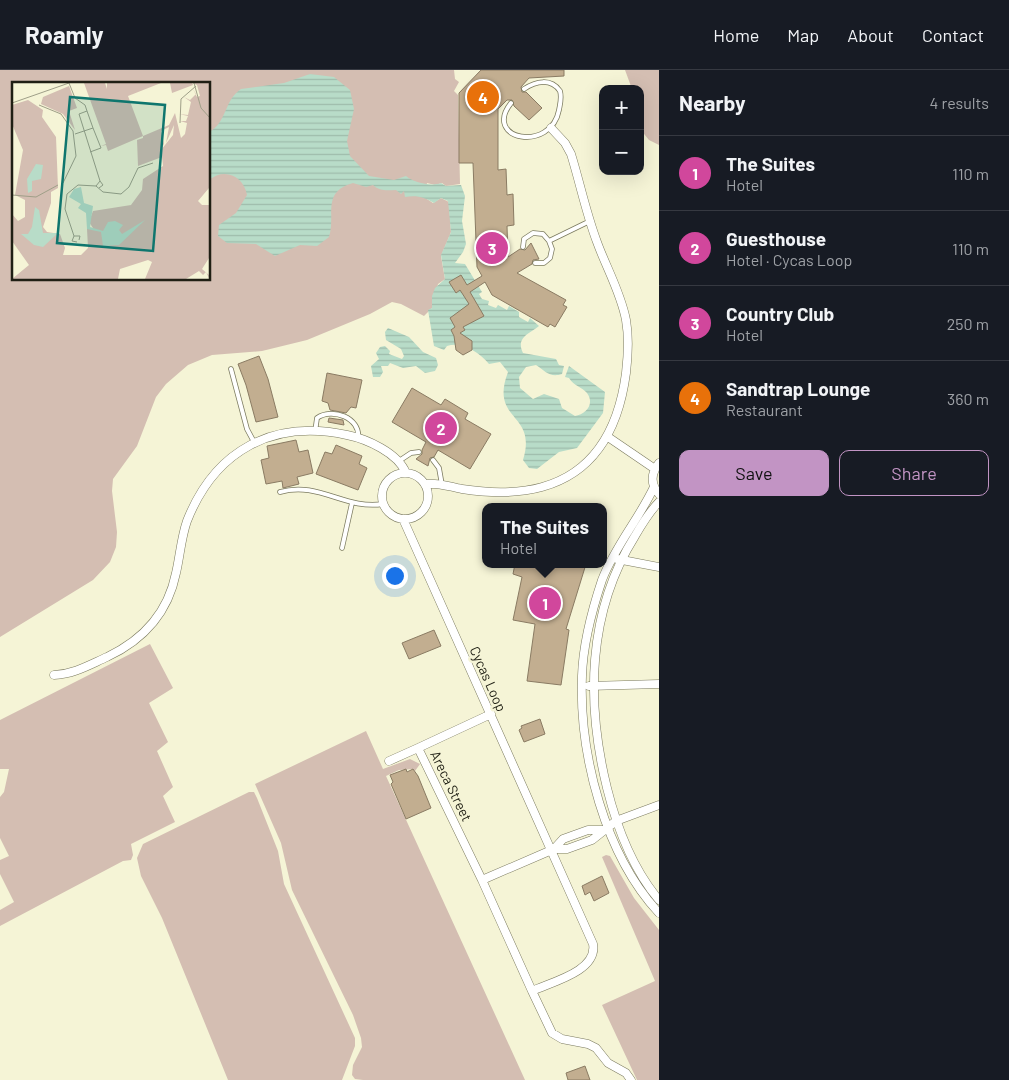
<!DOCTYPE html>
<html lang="en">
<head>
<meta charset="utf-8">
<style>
  :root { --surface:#171b24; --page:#20242c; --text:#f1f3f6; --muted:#9ea1a6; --line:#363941; --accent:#c294c4 }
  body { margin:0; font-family:Barlow,sans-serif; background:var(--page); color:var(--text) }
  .controls { position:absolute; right:15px; top:15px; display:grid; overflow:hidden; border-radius:10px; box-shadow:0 5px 20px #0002 }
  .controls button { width:45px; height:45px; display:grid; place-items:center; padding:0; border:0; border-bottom:1px solid var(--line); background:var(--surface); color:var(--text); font:25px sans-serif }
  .you { position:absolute; left:394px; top:505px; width:18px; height:18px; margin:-12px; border:4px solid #fff; border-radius:50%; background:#1a73e8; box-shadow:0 0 0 8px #1a73e833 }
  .badge { display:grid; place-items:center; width:32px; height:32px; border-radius:50%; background:var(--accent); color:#fff; font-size:16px; font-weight:700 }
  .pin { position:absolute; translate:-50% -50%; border:2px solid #fff; box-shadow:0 1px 5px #0006 }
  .popup { position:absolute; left:482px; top:433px; width:125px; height:65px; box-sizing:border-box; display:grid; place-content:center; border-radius:10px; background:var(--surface); filter:drop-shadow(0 1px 4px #0005); font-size:16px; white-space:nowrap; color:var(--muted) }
  .popup b { font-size:19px; color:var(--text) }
  .popup::after { content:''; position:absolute; left:50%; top:100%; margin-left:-10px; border:10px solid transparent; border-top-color:var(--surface) }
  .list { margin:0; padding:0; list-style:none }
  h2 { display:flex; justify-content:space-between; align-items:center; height:65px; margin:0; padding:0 20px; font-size:21px }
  h2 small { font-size:16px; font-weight:400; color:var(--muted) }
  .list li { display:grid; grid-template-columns:32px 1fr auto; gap:15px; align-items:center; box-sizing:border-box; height:75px; padding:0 20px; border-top:1px solid var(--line) }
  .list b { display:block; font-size:19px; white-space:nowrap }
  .list p { margin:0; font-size:16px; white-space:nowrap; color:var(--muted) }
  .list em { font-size:16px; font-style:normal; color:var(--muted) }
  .actions { display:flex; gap:10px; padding:15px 20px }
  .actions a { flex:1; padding:11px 0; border:1px solid var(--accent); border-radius:10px; text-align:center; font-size:18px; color:var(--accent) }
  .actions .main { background:var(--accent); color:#111 }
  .map { position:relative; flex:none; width:659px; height:1010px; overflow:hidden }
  header { display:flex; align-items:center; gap:30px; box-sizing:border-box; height:70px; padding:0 25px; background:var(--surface); border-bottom:1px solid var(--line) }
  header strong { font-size:24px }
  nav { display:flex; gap:28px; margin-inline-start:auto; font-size:18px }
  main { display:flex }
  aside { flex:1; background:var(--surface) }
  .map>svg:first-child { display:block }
  .green { fill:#d4beb2; fill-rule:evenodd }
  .water { fill:url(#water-rules) }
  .building { fill:#c2ae90; stroke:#8a7b63 }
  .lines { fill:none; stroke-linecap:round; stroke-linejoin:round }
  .lane-casing { stroke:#7b7a5f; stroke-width:5.5 }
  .street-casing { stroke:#7b7a5f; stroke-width:9 }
  .lane { stroke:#fff; stroke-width:4 }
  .street { stroke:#fff; stroke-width:8 }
  .labels { text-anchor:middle; stroke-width:5; stroke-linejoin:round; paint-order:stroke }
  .street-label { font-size:14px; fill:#1f1f14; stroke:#f5f4d6 }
  .inset-road { fill:none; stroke:#9f9f88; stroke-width:1 }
  .view { fill:#0f766e; fill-opacity:0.15; stroke:#0f766e; stroke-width:2.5 }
  .inset-edge { fill:none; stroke:#1f1f14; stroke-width:2.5 }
</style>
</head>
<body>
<header>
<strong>Roamly</strong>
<nav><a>Home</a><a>Map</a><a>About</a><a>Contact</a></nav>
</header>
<main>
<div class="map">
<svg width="659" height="1010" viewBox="0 0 659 1010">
  <defs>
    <pattern id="water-rules" width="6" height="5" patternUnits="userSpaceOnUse" patternTransform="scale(1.25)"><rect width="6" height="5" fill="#b8dcc8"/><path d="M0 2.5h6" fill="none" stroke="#9ebcab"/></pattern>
  </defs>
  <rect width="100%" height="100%" fill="#f5f4d6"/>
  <path class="green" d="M0,0h454l1,9 4,3 -5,9 4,4 2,89 -14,2 -4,-3 -7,2 -8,-2 -3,14 9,6 8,-5 8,4 2,30 -10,24 4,23 -7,5 -6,24 -8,8 -23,-12 -9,-2 -22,12 -63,26 -45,11 -50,4 -24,10 -22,19 -10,13 -19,49 -24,33 -1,12 5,41 -1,15 -6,15 -17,18 -93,57zM14,14h195v195h-195z
    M625,0h34v75l-10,-5 -9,-11 4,-8 -4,-13v-19h-8z
    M150,574l23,44 -24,15 19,39 -11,9 16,36 -10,9 12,26 -44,22 2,11 -2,5 -8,1 -123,65v-16l14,-8 -14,-28v-14l9,-4 -9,-18v-41l4,-5 5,-23h-9v-49z
    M366,661l17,38 27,-10 10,5 -5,7 -2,-2 -14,1 -13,6 139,304h-162l-8,-1 -3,-4 1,-10 9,-18 -1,-9 -8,-23 -61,-125 -11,-47 -26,-59z
    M249,722h5l3,6 21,53 6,33 71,154v8l-13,34h-114l-66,-162 -21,-42 -4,-18 6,-14z
    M606,785l4,1 24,42 25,32v150h-22l-35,-75 53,-24 -53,-124z"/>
  <path class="water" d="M310,4l24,3 16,13 4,19 -7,32 3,15 19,20 25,4 12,-4c7,6 25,11 35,7l5,3 15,-1 4,11 -3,25 4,23 -3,8 -8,11 10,1 17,28 -3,2 3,5 7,2 -1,4 8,3 2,-3 9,5 2,-4 10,6v5l9,5 2,-4 9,8c-8,7 -24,11 -16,27l33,6 3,6 5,1 -2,8c-12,4 -17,-3 -26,-9l-10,2 -7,10 1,11 13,11 11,-5 15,5 3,9 13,8c11,-2 20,-12 12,-23 -5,-6 -13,-7 -18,-15l-4,-1 4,-11 36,26 -2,21 -26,35 -18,4 -22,17 -8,-1 -6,-8c15,-48 -34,-38 -15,-88l-8,-10 -11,2c-10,-12 -27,-23 -42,-18l-3,4 -10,-4 -6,-36 4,-2v-12l3,-8 10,-9 -4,-24 10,-23 -3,-31 -7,-3 -7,5c-10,-6 -17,-8 -29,-6l-1,-6 -3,3 -5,-4c-7,0 -16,2 -23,-5l-7,2 -13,-4c-32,9 -17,32 -24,54l-12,9 -17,-1 -25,11 -19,-12 -29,-1 -9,-7 1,-11 17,-12 11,-18c-3,-19 -23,-28 -38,-15v-48c18,-9 15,-32 32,-43l43,-6z
    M388,258l21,9 14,15 13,6 2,7 -3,6 -10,2 -9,-7 -13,2 -13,-5 -2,3h-7l2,6 -3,5h-7l-2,-11 8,-7 -3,-6 4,-6 5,-1 5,5 -1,3 13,5 2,-3 -3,-7 -15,-9 -1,-8z"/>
  <path class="building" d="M481,0h83v6l-35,2 -8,9 1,5h4l16,16 -13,12 -15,-14 -2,-6h-5l-9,9v61l8,-1 1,26 6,-1 1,31 -7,1 1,31 12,-8 5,1 6,-7 8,16 -6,1 -1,4 -15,9 49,27 -3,5 4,2 -12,20 -5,-3 -2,3 -56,-32 -7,-13 -15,10 14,24 -21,11 2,3 -5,3 12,8v9l-9,5 -7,-5 -2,-14 -3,-6 4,-3 -5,-9 19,-14 -9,-14 -4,3 -7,-11 12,-7 6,10 15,-9 -5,-9 -4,-104h-14v-70z
    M259,286l9,23 10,38 -22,5 -10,-37 -8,-21z
    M327,303l35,7 -6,28 -5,-1 -5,6 -16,-3 -2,-7 -6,-2z
    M412,318l29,17 4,-6 23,14 -3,6 26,15 -21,35 -32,-19 -4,7 -4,1 -2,8 -12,-7 6,-5v-4l4,-8 -34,-20z
    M329,348l14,2 1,5 -16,-3z
    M296,370l3,12 9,-2 5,23 -16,4 2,7 -16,4 -1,-7 -16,3 -5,-24 8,-2 -2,-12z
    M336,375l26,11 -3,8 8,4 -9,22 -42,-16 9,-22 7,2z
    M515,494h71l-20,65 3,1 -8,55 -34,-4 8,-57 -22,-4 9,-43 -9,-3z
    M434,560l7,16 -32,13 -7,-16z
    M540,649l5,15 -21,8 -5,-12 3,-2 -1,-2z
    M406,699l1,3 6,-3 5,7 13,32 -25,11 -15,-35 2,-2 -3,-7z
    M602,806l7,17 -15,8 -4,-9 -5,3 -3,-9z
    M585,996l5,14h-22l-2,-7z"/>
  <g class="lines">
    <defs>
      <path id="lane" d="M511,33c-29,37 40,50 48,7 1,-6 3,-12 1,-19 -9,-13 -24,-10 -36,-2
        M523,177l1,-8 9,-6 10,1 6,7 41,-20
        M535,193h9l6,-5 2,-9 -3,-8
        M231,299l16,60 7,13
        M315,362l2,-14c15,-11 44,0 41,20
        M433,390l6,8 3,17
        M399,391l12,-8 8,-1
        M280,422c39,-11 65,18 103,12
        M342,478l10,-45"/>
      <path id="street" d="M608,367l47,32
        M659,393c-8,10 -9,21 0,31
        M382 426a23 23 0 1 1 46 0a23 23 0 1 1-46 0Z
        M425,414c13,-2 25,3 37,5 26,4 55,5 80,-2 54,-15 77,-61 84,-114 2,-17 3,-36 0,-53 -5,-27 -20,-53 -29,-78 -11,-29 -17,-59 -26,-88l-6,-11 -14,-15
        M654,417c-15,32 -39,59 -52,93 -10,30 -19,64 -20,96 -3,79 23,179 77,237
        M659,432c-10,10 -17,22 -24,34 -48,76 -49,167 -28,252 10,40 25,80 52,112
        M403,449l190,425c5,27 -41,38 -61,47l-50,-111
        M617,489l42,8
        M54,605c20,-1 35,-10 53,-18 36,-17 61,-44 69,-84 4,-17 5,-35 11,-52 28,-71 86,-102 160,-86 20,4 51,18 59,38
        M589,616l70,-2
        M491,644l-73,34 64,132 72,-31h13l25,-9 24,-19 43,-16
        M389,691l29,-13
        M554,779l9,-10 25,-9h16
        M532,921l20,42 10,6 26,5 8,4 12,15 18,10 5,7"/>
    </defs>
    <use href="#lane" class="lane-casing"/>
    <use href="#street" class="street-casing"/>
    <use href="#lane" class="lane"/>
    <use href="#street" class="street"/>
  </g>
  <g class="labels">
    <g class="street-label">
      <text transform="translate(488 609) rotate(66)" y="5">Cycas Loop</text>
      <text transform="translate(451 716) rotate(64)" y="5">Areca Street</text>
    </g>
  </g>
  <g transform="translate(12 12)">
    <rect width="198" height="198" fill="#f5f4d6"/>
    <path d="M72,1h21l2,6v-6h54l-33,13 15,40 26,-11 6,-12 6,25 4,-4 2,-11 -7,-2h6l2,-5 -9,-2 9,1 3,-13 -7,-5 6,3 6,-6 -3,-5 4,8 3,-1 -3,-11 -5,-2h17v105l-11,13 4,4h7v53l-7,11 7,6v3l-3,-6 -3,3 -4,-4 -13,8h-41l7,-17 -4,-2 -28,9 -2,10h-106l17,-14 -17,-24v-27l6,7 7,-4v-17l-10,-5 8,-45 -11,-26v-19l16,-5 15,10 -1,7 14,20 2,51 -7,4v11l-8,24 4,5 13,2 5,14 -2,7h18l7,-7 -1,-19 6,-1 -4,-6 4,-11 38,-6 11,-15 1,-11 20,-13 -1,-9 -24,9 -1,-26 6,-2v-2l-35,15 -2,-6 -5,1 5,-2zM162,43l-1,10 -12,15 3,-6 -3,-13 8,-4 -3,16zM57,4l8,22 -8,3 6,19 -12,-16 -22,-10 2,-7z" fill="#d4beb2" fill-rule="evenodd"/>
    <path d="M158,1h22l1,2 -21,8z" fill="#d4beb2"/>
    <path d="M24,82l7,1 -2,14 -9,2v10l-4,2 -1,-14zM69,105l3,16 9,3 -3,21 13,4 5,-9 7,-1 8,4 -4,5 3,4 23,-14 -26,25 -16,1 -2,-14 -14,-3 -1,-16 -8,-5 3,-4 -12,-7 5,-8zM23,125l4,3 4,23h15l-15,14 -9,-2 -13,-11h7l4,-7z" fill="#b8dcc8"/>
    <path class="inset-road" d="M57,1l6,15 10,7 2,6M182,1l7,25 9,10M0,21l57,-20M27,23l22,9 12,17 3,25 -13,27M168,41l1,-24 15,-13M81,46l-6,-17 -8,3 21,67M63,52l18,-6 8,20 -11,4M87,106l4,-3 -3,-4 -4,5 7,6 18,2 8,-7 9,-19 15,-5M0,113l24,2 22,-12M62,154l-9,-27 2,-15 11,-9 18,1M65,160l-5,-1 2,-5h6l-1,4"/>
    <path class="view" d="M58,15l95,8 -12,146 -96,-8z"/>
    <rect width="198" height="198" class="inset-edge"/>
  </g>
</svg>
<div class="controls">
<button>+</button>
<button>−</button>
</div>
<div class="you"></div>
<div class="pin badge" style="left:545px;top:533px;background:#d1479c">1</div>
<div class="popup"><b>The Suites</b>Hotel</div>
<div class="pin badge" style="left:441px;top:358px;background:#d1479c">2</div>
<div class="pin badge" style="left:492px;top:178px;background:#d1479c">3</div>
<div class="pin badge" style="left:483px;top:27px;background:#e8710a">4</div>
</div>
<aside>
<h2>Nearby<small>4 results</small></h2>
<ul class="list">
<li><span class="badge" style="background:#d1479c">1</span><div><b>The Suites</b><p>Hotel</p></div><em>110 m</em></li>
<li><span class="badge" style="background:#d1479c">2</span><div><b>Guesthouse</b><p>Hotel · Cycas Loop</p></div><em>110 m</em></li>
<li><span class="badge" style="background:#d1479c">3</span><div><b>Country Club</b><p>Hotel</p></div><em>250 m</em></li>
<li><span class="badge" style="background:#e8710a">4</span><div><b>Sandtrap Lounge</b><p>Restaurant</p></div><em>360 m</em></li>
</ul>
<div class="actions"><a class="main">Save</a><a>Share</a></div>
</aside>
</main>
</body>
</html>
